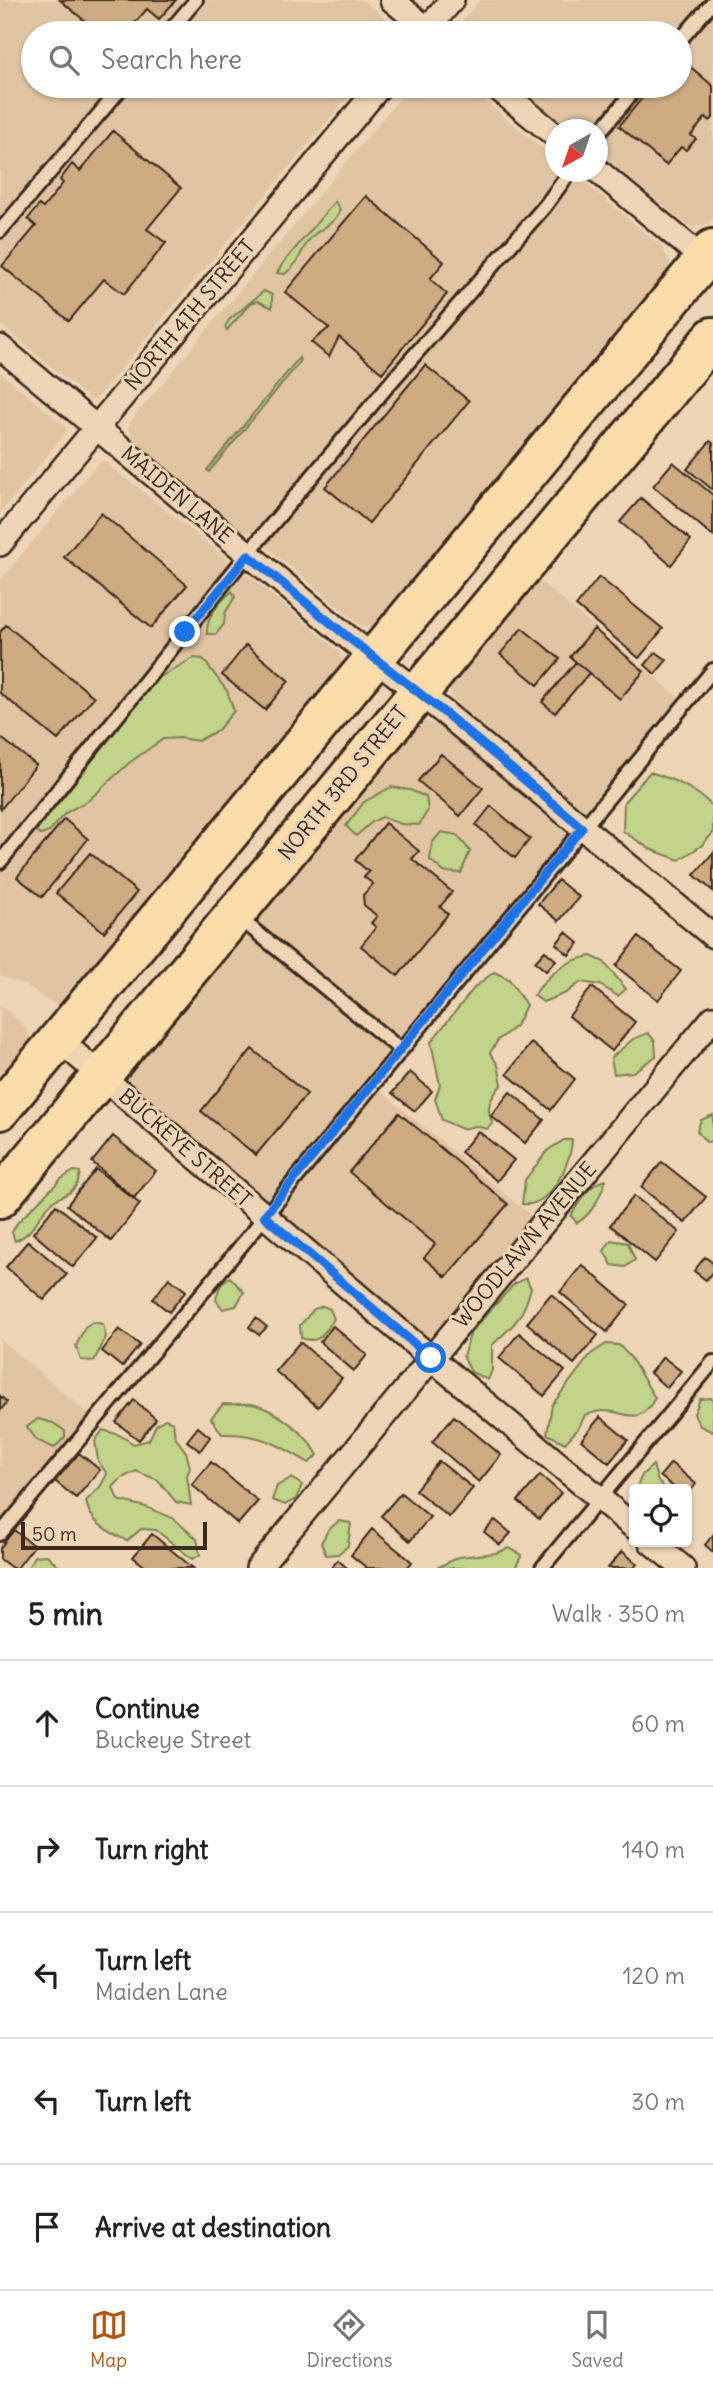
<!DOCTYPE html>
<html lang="en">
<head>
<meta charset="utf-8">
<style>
  :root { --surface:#fff; --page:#f2f2f2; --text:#222; --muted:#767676; --line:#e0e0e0; --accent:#b45309 }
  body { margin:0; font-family:Delius,sans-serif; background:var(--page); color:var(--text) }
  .controls { position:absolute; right:21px; bottom:21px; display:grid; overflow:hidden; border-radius:7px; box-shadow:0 2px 5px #0004 }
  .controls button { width:63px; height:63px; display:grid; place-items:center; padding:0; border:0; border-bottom:2px solid var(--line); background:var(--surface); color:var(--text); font:35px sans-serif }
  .compass { position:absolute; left:545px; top:119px; width:63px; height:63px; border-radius:50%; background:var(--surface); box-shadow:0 2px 5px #0004; rotate:220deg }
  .scale { position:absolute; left:21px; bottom:18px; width:186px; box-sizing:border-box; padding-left:7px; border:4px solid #3b2a1e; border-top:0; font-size:19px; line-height:24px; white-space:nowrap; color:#3b2a1e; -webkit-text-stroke:5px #eed5b6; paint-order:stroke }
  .stop { position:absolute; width:21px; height:21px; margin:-16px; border:5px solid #1a73e8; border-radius:50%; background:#fff }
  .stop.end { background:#1a73e8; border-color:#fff; box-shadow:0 2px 7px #0008 }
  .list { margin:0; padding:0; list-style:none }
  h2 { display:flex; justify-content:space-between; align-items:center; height:91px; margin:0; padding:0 28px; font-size:30px }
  h2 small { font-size:23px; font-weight:400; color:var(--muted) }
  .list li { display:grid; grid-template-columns:46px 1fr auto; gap:21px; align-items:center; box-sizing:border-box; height:126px; padding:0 28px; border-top:2px solid var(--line) }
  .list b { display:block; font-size:26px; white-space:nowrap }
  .list p { margin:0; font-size:23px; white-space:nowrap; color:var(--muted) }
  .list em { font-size:23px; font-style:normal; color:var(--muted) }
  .icon { flex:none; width:38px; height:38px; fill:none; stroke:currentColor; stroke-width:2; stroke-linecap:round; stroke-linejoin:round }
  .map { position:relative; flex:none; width:713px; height:1568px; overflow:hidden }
  .search { position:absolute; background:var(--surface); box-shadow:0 2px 5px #0004; left:21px; right:21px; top:21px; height:77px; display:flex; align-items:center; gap:18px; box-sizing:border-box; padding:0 24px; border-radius:38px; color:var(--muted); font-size:26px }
  .sheet { height:721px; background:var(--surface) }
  nav { display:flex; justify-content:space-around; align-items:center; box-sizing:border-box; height:98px; border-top:2px solid var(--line); background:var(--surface); font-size:19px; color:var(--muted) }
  nav a { display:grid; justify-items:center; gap:4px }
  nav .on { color:var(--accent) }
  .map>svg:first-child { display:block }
  .built { fill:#e1c5a3 }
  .green { fill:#c1d489; stroke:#7e7f54; stroke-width:2 }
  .building { fill:#ceab81; stroke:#3b2a1e; stroke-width:2 }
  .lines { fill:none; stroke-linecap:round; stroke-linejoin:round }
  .lane-casing { stroke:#3b2a1e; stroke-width:18 }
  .street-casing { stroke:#3b2a1e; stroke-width:28 }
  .highway-casing { stroke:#3b2a1e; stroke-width:44 }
  .lane { stroke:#eed5b6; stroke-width:12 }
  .street { stroke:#eed5b6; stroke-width:23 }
  .highway { stroke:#faddab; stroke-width:38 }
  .route { stroke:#1a73e8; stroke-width:9 }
  .labels { text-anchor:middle; stroke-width:6; stroke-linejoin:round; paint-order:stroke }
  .street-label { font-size:21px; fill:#3b2a1e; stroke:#eed5b6 }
</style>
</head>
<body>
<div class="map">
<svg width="713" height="1568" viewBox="0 0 713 1568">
  <rect width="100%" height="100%" fill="#eed5b6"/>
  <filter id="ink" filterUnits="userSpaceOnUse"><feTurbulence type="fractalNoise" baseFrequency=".0143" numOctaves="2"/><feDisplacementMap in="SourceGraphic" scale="14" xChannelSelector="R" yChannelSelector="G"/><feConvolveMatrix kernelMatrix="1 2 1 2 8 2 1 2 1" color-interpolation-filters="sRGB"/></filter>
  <g filter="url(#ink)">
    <path class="built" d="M0,0h186l-28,33h-125v53h82l-115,137z
      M204,0h159l34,28 1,5h-222z
      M480,0h229l-30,33h-221l1,-8z
      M713,9v209l-4,5 -15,5 -10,-5 -86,-71v-10l46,-56h36v-39z
      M132,86h225l-262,314h-4l-91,-76v-81z
      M410,86h57l88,73 1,13h6l-2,4 -21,30 -273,315 -12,11 -9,1 -108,-89 -9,-16 3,-7z
      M517,86h115l-36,44 -26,-1z
      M576,177l4,1 82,69 8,15 -4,15 -289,348 -7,2 -10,-2 -93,-78 -2,-5 2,-4z
      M0,372l65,54 2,5 -67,83z
      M103,460l123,98 2,12 -228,283v-272l98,-118z
      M241,575l8,1 89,74 4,10 -1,7 -278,338h-8l-28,-19 -27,-10v-105l190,-237 47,-57z
      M537,579l145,121 -89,105 -10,6 -6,-2 -105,-88 -19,-23 -3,-8 1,-6z
      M427,722l11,3 127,105 1,12 -291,353 -9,4 -6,-2 -132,-113v-11l287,-347z
      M0,1006l23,18 7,12 -1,8 -29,36z
      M377,1088l158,131 -97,115 -7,4 -7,-1 -136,-113 -11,-15z
      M0,1339l90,76 -1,5 -89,106z"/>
    <path class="green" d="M335,201l5,9c-5,15 -18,16 -28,27 -12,11 -9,23 -27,37l-8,-1 6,-10z
      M264,291l8,4v13l-14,-7 -7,2 -24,27 -2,-3 4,-7z
      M299,358l1,4 -91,110 -2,-2z
      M232,591l3,6 -10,16 -1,11 -8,10h-9c-1,-18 12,-31 25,-43z
      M194,658l9,1 24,32 7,20 -16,19 -20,11 -18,-3 -17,1 -34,24 -40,37 -24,13 -16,19 -8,3 -5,-4 122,-153z
      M650,772c25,8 45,16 63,35v26l-12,13 -22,14 -29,-11 -27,-18 1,-29z
      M391,787l19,3 16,7 2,13 -9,15 -18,-1 -19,-7 -10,5 -16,14 -10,-10 18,-24z
      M441,832l16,3 13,16 -9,22 -17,-1 -14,-12 2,-17z
      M591,956l13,6 22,27 -8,7 -18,-11 -19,-3 -15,11 -23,9 -9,-7c15,-21 31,-35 57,-39z
      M494,972l15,7 17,26 -10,21 -18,14 -8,13 8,12 4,19c-11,13 -18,24 -9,39l-6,6 -12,-3 -13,3 -20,-9 -7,-21 5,-14 -9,-43 44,-55z
      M648,1033l7,8 1,15 -23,16 -19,2 -3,-16 22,-19z
      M713,1115v26l-7,1 -9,-11 4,-11z
      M564,1140h8c-1,24 -22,68 -50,64l3,-24 23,-30z
      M74,1171l6,1c0,1 -2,11 -3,12 -5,10 -14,11 -22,16 -17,12 -19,33 -40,41l-3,-9 5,-9 44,-44z
      M606,1180c-6,17 -13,33 -29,43l-6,-7c8,-14 18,-33 35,-36z
      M611,1240l17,3 7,17 -10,7 -13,-2 -8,-14z
      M230,1277l14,15 -8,14 -13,3 -7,-9c2,-11 5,-18 14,-23z
      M526,1278l5,10c-8,30 -17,37 -39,57v25l-4,10 -17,-8 -8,-16 8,-24 43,-48z
      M323,1306l7,3 4,10c-11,14 -13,26 -33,19l-1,-13 14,-16z
      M93,1322l10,2 3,13 -12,24 -13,-1 -5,-14 9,-19z
      M606,1344l13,1 12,13 24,40c-17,31 -29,12 -53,13 -5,0 -12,3 -17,4l-7,14 -13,14 -18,-9 5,-29 39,-51z
      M711,1398l2,3v31l-13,-6 -6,-12 6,-15z
      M223,1404c9,1 20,-1 29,0 25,6 54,29 66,51l-9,8c-31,-19 -50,-30 -87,-29l-11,-16z
      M38,1419l15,4 12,8v6l-11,11 -17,-8 -10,-13z
      M165,1419l8,3 2,15 11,15 4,15 -3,9 4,29 -15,-3 -18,-22 -22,-9 -14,7 -9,9 5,13 28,7 27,11 24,21 3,16 -8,4 -36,-29 -15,-1 -14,12c-19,-10 -37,-17 -41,-40l14,-14 7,-13 -9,-13 -3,-20 8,-11 16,5 15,9 15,-4 7,-15z
      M653,1465l5,17 9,7h-31l6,-14z
      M291,1478l11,7 -6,14 -11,6 -13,-5 5,-14z
      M339,1521l12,2 -3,23 -10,8 -12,1 -5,-12 7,-13z
      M509,1548l13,7 -7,13h-78l21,-11 38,-4z
      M47,1555l13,13h-32l6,-12z"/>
    <path class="building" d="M60,0h116l-17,19 -12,-10 -19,22 -2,-2 -4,4h-23z
      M680,58l33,28v32l-3,3 -4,-4 -15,18 5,4 -10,11 -5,-3 -15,18 -47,-39 33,-40h28z
      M113,131l68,57 -34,41 19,14 -42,51 -20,-15 -35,42 -67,-55 34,-40 -8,-7 11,-14 4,3 20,-25 -3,-3 12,-16 8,7z
      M366,196l78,66 -14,17 17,15 -65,79 -43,-36 -10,20 -18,-15 18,-14 -44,-36z
      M425,365l44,36 -100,122 -44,-36z
      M710,441l3,2v47l-26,-21z
      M673,462l40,33v41l-60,-50z
      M641,498l50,42 -20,25 -51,-43z
      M101,513l86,72 -36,43 -87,-71z
      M599,577l64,52 -24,29 -63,-52z
      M6,625l88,72 -36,43 -58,-47v-61z
      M522,628l38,31 -22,26 -38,-31z
      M594,629l50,42 -24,28 -50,-42z
      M246,645l43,36 -24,29 -43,-35z
      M656,652l11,8 -12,14 -10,-9z
      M576,662l13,11 -34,40 -13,-11z
      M0,737l36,28 -35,44 -1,-1z
      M441,754l42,34 -23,28 -42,-35z
      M491,806l39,33 -15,19 -39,-33z
      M64,819l24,20 -46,58 -25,-20z
      M385,823l34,28 -7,8 40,33 -12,15 8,7 -50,62 -37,-30 15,-19 -5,-4 6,-7 -13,-11 -1,-10 10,-11 -9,-7 5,-5 -14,-12z
      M90,853l47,39 -33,40 -48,-39z
      M713,853v38l-19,-16z
      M558,880l21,17 -20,24 -21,-17z
      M566,932l13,11 -10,12 -13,-11z
      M638,937l43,34 -23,29 -42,-34z
      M545,951l11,9 -10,11 -11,-9z
      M592,987l43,35 -23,29 -43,-35z
      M531,1043l44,36 -24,31 -44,-36z
      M252,1049l55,45 -51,61 -55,-44z
      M410,1072l22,19 -17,20 -23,-18z
      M510,1092l34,28 -19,23 -34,-27z
      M399,1113l109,91 -62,73 -22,-19 11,-14 -86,-72z
      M478,1131l36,29 -17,21 -36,-29z
      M113,1136l43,35 -22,27 -42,-36z
      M662,1162l44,35 -21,26 -44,-36z
      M96,1169l44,35 -29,37 -44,-36z
      M634,1196l45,36 -24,30 -45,-37z
      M56,1205l41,33 -24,29 -40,-34z
      M28,1241l39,33 -23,26 -38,-33z
      M705,1257l8,6v8l-7,9 -12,-9z
      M582,1265l47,40 -22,27 -47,-40z
      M169,1278l17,13 -17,21 -16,-13z
      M551,1294l47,41 -24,29 -47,-41z
      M256,1318l11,9 -8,8 -10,-8z
      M333,1326l34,29 -13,16 -34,-29z
      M119,1329l21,16 -18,22 -20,-16z
      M519,1333l46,38 -21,25 -45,-38z
      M300,1342l42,36 -24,29 -43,-36z
      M663,1357l18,14 -14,17 -17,-15z
      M0,1396l7,6 -7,9z
      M134,1400l22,19 -17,21 -23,-18z
      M454,1416l47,39 -22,27 -47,-40z
      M600,1417l28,23 -19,23 -28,-23z
      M198,1427l12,10 -10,14 -13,-10z
      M79,1453l21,17 -24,28 -21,-17z
      M439,1461l34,27 -24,29 -34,-27z
      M211,1462l47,39 -20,23 -46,-39z
      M671,1463l25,21 -9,12v-7h-11l-16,-13z
      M540,1475l21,18 -22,26 -21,-18z
      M401,1493l29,24 -20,24 -29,-25z
      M495,1520l16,13 -11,12 -16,-13z
      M372,1529l40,33 -5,6h-40l-16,-13z
      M14,1530l20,16 -17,22h-5l-12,-9v-11z
      M152,1534l41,34h-46l-14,-11z
      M713,1535v17l-8,-7z
      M622,1551l15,13 -3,4h-26z
      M338,1560l9,8h-16z"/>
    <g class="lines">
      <defs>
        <path id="lane" d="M168,33l28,-33
          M680,40l33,-38
          M598,134l40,-48
          M0,231l123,-145
          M0,862l258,-321 133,-159 154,-176 25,-34
          M238,917l163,133
          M0,1534l208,-248 505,-616
          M542,1568l171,-206"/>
        <path id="street" d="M392,0l40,33
          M424,33l28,-33
          M495,86l61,50
          M598,171l115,96
          M0,347l349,291 97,76 267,222
          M0,544l380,-458
          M58,1039l373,319 203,169
          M651,1542l32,26
          M258,1568l455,-550"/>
        <path id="highway" d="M0,1110l713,-861
          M0,1198l713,-861"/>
      </defs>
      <use href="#lane" class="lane-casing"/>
      <use href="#street" class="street-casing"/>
      <use href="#highway" class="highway-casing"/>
      <use href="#lane" class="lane"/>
      <use href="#street" class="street"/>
      <use href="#highway" class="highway"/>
    </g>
  </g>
  <g class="lines" filter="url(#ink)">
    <path class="route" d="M185,632l63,-77 101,83 97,76 136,114 -318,388 167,142"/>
  </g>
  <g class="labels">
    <g class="street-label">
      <text transform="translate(190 315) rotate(-50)" y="7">NORTH 4TH STREET</text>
      <text transform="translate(177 495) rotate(40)" y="7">MAIDEN LANE</text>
      <text transform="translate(343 783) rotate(-51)" y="7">NORTH 3RD STREET</text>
      <text transform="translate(185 1148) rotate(41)" y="7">BUCKEYE STREET</text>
      <text transform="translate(525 1245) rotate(-50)" y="7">WOODLAWN AVENUE</text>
    </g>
  </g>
</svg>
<div class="controls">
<button><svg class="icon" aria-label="locate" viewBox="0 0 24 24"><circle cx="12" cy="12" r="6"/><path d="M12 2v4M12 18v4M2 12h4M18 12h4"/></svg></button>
</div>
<svg class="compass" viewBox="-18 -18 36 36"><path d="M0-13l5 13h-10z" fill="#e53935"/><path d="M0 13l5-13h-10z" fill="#767676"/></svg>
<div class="scale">50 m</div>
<div class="stop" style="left:431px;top:1358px"></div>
<div class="stop end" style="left:185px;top:632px"></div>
<div class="search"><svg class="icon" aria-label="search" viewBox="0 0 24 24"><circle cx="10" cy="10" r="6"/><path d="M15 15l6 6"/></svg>Search here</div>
</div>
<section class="sheet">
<h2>5 min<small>Walk · 350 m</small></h2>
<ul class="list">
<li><svg class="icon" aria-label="ahead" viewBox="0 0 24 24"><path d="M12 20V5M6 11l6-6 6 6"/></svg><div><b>Continue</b><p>Buckeye Street</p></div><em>60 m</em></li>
<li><svg class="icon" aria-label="right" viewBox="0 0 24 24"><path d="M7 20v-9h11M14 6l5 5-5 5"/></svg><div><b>Turn right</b></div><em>140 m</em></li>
<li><svg class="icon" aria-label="left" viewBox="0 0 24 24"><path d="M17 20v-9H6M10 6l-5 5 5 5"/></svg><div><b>Turn left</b><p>Maiden Lane</p></div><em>120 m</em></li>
<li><svg class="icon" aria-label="left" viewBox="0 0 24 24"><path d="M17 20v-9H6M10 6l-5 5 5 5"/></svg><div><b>Turn left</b></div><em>30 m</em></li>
<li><svg class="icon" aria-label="arrive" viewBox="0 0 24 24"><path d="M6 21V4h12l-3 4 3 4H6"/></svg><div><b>Arrive at destination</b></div></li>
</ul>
</section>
<nav>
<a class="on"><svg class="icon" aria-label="map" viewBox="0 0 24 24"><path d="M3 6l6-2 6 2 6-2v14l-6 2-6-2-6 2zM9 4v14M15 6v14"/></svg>Map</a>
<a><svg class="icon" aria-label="directions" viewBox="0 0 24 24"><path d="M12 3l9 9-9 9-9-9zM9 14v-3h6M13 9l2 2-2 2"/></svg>Directions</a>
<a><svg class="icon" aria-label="saved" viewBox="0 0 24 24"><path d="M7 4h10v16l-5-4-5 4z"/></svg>Saved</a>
</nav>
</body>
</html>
